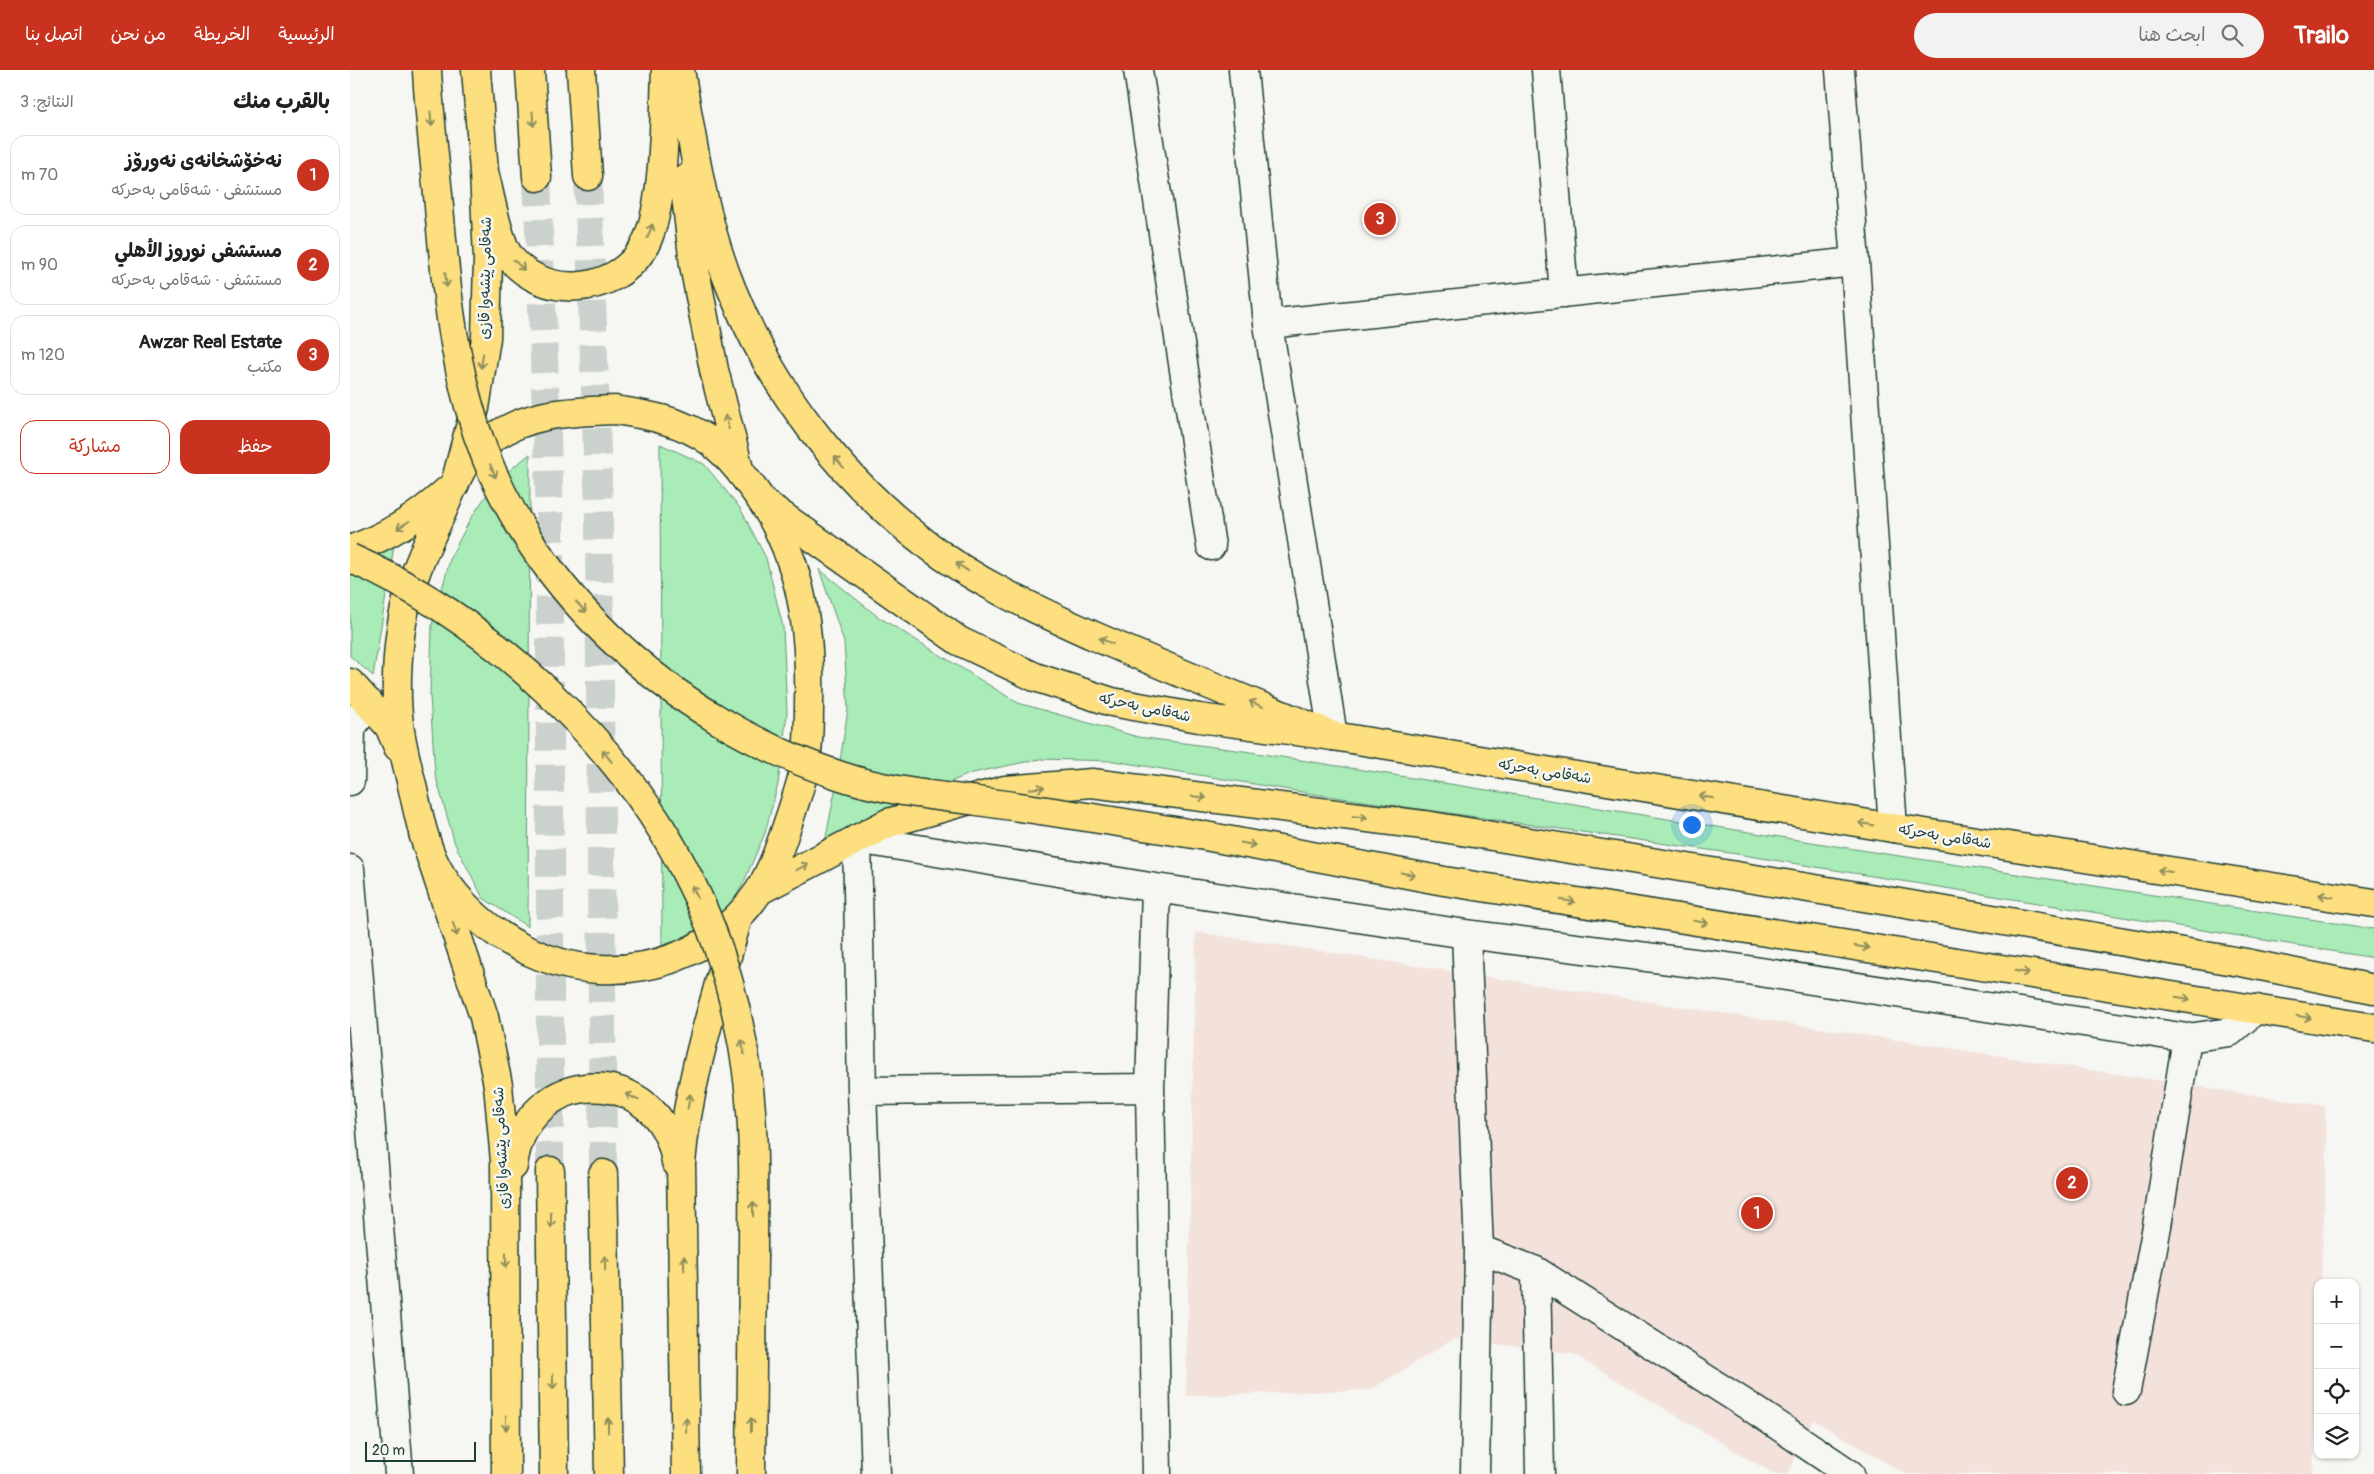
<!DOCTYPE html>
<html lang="ar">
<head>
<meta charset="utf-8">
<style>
  :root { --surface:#fff; --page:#f2f2f2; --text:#222; --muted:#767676; --line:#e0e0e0; --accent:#c8321e }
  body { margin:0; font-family:Pangolin,"Playpen Sans Arabic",sans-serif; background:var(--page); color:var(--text); direction:rtl }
  .controls { position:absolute; right:15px; bottom:15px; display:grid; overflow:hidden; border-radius:10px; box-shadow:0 1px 4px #0004 }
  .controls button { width:45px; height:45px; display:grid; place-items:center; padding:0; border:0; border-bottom:1px solid var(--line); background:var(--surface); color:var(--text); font:25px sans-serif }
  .scale { position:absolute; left:15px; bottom:12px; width:111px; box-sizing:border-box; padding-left:5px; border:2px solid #1f3d34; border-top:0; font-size:14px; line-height:18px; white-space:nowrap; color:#1f3d34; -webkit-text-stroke:4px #f6f6f2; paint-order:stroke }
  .you { position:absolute; left:1341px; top:754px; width:18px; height:18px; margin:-12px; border:4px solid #fff; border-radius:50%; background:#1a73e8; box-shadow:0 0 0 8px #1a73e833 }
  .badge { display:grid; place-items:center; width:32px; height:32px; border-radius:50%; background:var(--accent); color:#fff; font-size:16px; font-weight:700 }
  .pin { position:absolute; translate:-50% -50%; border:2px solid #fff; box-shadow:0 1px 5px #0006 }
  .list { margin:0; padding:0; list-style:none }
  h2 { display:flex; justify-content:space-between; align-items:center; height:65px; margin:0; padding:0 20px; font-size:21px }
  h2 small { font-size:16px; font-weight:400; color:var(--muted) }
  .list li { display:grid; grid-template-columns:32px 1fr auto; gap:15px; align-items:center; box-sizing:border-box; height:80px; margin:0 10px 10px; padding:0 10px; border:1px solid var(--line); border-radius:15px }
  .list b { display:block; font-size:19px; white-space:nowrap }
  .list p { margin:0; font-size:16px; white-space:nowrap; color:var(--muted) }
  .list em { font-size:16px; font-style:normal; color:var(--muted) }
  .actions { display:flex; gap:10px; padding:15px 20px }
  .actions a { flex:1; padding:11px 0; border:1px solid var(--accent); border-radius:15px; text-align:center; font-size:18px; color:var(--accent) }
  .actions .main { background:var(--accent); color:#fff }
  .icon { flex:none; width:28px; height:28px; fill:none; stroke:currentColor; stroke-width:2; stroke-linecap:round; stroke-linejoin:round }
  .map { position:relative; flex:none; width:2024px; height:1404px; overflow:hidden; direction:ltr }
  header { display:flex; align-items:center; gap:30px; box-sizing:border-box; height:70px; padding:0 25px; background:var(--accent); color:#fff }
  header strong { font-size:24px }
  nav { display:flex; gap:28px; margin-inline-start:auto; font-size:18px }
  .search { width:350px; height:45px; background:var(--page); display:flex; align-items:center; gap:12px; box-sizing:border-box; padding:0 18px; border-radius:28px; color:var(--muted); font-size:19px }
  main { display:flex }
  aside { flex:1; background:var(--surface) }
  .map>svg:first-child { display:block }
  .built { fill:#f3e2db }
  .green { fill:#a9ecb7; stroke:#649476 }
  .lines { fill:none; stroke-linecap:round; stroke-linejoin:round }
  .highway-tunnel { stroke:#cbd1cc; stroke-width:28; stroke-dasharray:28 14; stroke-linecap:butt }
  .minor-casing { stroke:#1f3d34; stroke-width:31 }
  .major-casing { stroke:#1f3d34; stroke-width:31 }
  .highway-casing { stroke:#1f3d34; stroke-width:31 }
  .minor { stroke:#f6f6f2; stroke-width:28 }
  .major { stroke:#fddf80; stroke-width:28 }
  .highway { stroke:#fddf80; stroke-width:28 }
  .highway-bridge-casing { stroke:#1f3d34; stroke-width:31; stroke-linecap:butt }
  .highway-bridge { stroke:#fddf80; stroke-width:28 }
  .oneway { stroke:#8e8e5a }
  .labels { text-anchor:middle; stroke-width:5; stroke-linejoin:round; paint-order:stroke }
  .street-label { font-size:15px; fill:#1f3d34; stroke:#f6f6f2 }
</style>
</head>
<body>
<header>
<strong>Trailo</strong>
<div class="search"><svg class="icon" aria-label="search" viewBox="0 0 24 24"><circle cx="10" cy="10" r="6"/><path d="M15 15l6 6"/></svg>ابحث هنا</div>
<nav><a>الرئيسية</a><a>الخريطة</a><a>من نحن</a><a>اتصل بنا</a></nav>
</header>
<main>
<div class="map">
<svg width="2024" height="1404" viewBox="0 0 2024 1404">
  <rect width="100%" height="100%" fill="#f6f6f2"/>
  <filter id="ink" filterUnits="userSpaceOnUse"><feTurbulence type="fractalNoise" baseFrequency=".02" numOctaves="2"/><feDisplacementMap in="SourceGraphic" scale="10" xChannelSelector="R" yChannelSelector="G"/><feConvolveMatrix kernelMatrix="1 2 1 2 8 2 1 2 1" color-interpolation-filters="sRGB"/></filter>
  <g filter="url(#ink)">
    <path class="built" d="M846,862l1129,174 2,37 -6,140h-3v82l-5,109h-407l-93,-54 -25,54h-14l-201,-120 -119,-15 -84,51 -184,6z"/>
    <path class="green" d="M310,374l44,20 36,44 26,50 17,69 4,86 -9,71 -13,49 -22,51 -18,31 -29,18 -34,14z
      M180,384l-2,473 -45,-29 -28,-54 -20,-70 -5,-78 2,-71 19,-69 20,-38 25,-37z
      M44,476l-21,130 -23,-20v-84z
      M469,499l58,47 141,87 120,34 106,14 623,100 507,78v29l-637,-104 -423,-60 -200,-33 -74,-2 -68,14 -87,36 -60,33 12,-61 11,-72 -4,-67z"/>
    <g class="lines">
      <path class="highway-tunnel" d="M238,106l11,336 4,662
        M187,107l13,338v656"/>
      <defs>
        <path id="minor" d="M788,0l73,476
          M893,0l25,254 65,412
          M1196,0l18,223
          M1490,0l15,192 38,566
          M918,254l587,-62
          M0,711l1,-53 18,-25
          M0,799l49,605
          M806,818l-6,200 7,386
          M1116,864l13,315 -4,225
          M512,1021l288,-3
          M1129,1179l57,22 222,141 92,62
          M1186,1201l4,203
          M1776,1321l31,-165 30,-188
          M526,1404l-14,-383 -5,-252 299,49 310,46 275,35 446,69 43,-6 26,-23"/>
        <path id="major" d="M265,340c33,5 68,11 96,32 14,11 27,26 37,40 52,65 63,141 61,222 0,18 0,37 -3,55 -2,17 -9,36 -14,52 -9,27 -18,56 -33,80 -26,39 -70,67 -115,75 -80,15 -159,-24 -203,-91 -15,-24 -21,-54 -27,-81 -5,-23 -12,-46 -15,-70 -4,-30 -2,-71 3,-101 7,-41 23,-74 40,-111 8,-18 19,-48 33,-62 3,-4 8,-6 13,-9 40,-29 79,-29 127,-31z
          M417,435l192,136 76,36 77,25 87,16 134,18 560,92 481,75
          M0,480c38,-14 66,-31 97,-59
          M0,613l39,43 9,21
          M410,820l128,-67 117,-33 87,-7 339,43 457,75 358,62 128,26"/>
        <path id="highway" d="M180,0l7,107
          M231,0l7,106
          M330,0c13,74 23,150 52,220 40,99 108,188 193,253 50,39 110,66 167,92 80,35 161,68 241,101
          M134,102c6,22 13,67 25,84 33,44 104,39 133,-6 24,-37 22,-135 24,-180
          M334,109l10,86 20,105 25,99
          M105,414l20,-76 11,-70 2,-79 -4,-87 -8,-102
          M73,763l61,184 14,68 7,76 1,313
          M850,765l244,46 930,147
          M163,1096c12,-103 147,-105 163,-4
          M200,1101l4,303
          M253,1104l6,300
          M336,1404l-5,-311c7,-84 35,-165 57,-246
          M401,1404l2,-216"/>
      </defs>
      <use href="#minor" class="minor-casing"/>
      <use href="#major" class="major-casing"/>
      <use href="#highway" class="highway-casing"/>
      <use href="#minor" class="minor"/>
      <use href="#major" class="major"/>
      <use href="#highway" class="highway"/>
      <defs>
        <path id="highway-bridge" d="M77,0c2,42 7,83 11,125 6,70 12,143 31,211 47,177 203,315 372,370 45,15 90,19 136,25 75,10 149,22 223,34
          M0,488c138,61 274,186 340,323 26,51 43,109 53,165 13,70 10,140 10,212"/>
      </defs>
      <use href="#highway-bridge" class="highway-bridge-casing"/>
      <use href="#highway-bridge" class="highway-bridge"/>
    </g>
    <defs><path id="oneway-shaft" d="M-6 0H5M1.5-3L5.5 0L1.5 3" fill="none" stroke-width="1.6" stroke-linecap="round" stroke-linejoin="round" transform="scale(1.25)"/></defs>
    <g class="oneway">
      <use href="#oneway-shaft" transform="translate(81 49) rotate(85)"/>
      <use href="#oneway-shaft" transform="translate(183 49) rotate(86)"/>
      <use href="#oneway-shaft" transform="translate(300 161) rotate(-69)"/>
      <use href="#oneway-shaft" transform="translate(169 195) rotate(43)"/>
      <use href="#oneway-shaft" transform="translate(96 210) rotate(83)"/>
      <use href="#oneway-shaft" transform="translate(132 291) rotate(99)"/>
      <use href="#oneway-shaft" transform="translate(377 352) rotate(-104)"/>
      <use href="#oneway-shaft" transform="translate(489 392) rotate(-129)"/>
      <use href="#oneway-shaft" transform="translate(143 401) rotate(67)"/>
      <use href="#oneway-shaft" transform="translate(53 455) rotate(148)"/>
      <use href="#oneway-shaft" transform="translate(612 497) rotate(-147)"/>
      <use href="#oneway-shaft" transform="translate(231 537) rotate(47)"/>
      <use href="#oneway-shaft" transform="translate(756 571) rotate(-156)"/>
      <use href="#oneway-shaft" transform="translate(906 634) rotate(-157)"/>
      <use href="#oneway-shaft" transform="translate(257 686) rotate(-129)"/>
      <use href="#oneway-shaft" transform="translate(687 718) rotate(-5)"/>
      <use href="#oneway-shaft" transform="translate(849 727) rotate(7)"/>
      <use href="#oneway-shaft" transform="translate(1356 727) rotate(-171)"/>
      <use href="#oneway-shaft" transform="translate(1010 747) rotate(7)"/>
      <use href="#oneway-shaft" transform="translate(1516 754) rotate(-171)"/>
      <use href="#oneway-shaft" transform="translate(898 774) rotate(11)"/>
      <use href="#oneway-shaft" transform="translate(452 797) rotate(-28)"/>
      <use href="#oneway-shaft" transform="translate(1815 801) rotate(-171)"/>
      <use href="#oneway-shaft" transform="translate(1058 804) rotate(11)"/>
      <use href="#oneway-shaft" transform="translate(345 822) rotate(-113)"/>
      <use href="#oneway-shaft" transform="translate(1976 826) rotate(-171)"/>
      <use href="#oneway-shaft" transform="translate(1218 831) rotate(9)"/>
      <use href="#oneway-shaft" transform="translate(1351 852) rotate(9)"/>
      <use href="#oneway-shaft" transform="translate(105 859) rotate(72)"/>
      <use href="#oneway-shaft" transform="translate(1512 877) rotate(9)"/>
      <use href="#oneway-shaft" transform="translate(1672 902) rotate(9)"/>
      <use href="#oneway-shaft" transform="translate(1833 928) rotate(9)"/>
      <use href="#oneway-shaft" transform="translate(1954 947) rotate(9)"/>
      <use href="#oneway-shaft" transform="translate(393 977) rotate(-100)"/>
      <use href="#oneway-shaft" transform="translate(282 1027) rotate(-154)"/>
      <use href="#oneway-shaft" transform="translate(339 1031) rotate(-80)"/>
      <use href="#oneway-shaft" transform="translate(403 1139) rotate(-90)"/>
      <use href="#oneway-shaft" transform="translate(201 1150) rotate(89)"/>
      <use href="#oneway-shaft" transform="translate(156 1190) rotate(90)"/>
      <use href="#oneway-shaft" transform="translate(255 1193) rotate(-91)"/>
      <use href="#oneway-shaft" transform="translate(334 1193) rotate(-92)"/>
      <use href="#oneway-shaft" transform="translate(203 1312) rotate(89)"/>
      <use href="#oneway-shaft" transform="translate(156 1353) rotate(90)"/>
      <use href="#oneway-shaft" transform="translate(258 1355) rotate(-91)"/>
      <use href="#oneway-shaft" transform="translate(336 1355) rotate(-91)"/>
      <use href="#oneway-shaft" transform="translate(401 1355) rotate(-89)"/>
    </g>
  </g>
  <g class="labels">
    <g class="street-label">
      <text transform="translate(135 208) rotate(-89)" y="5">شەقامی پێشەوا قازی</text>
      <text transform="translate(795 637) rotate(12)" y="5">شەقامی بەحرکە</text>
      <text transform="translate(1195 701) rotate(9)" y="5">شەقامی بەحرکە</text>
      <text transform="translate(1595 766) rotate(9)" y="5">شەقامی بەحرکە</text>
      <text transform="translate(151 1078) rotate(-93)" y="5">شەقامی پێشەوا قازی</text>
    </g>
  </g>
</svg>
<div class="controls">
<button>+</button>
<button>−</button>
<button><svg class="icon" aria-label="locate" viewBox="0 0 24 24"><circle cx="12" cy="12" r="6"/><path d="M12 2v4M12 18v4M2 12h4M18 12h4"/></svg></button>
<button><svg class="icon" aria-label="layers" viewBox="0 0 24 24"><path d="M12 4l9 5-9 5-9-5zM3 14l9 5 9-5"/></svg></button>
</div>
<div class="scale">20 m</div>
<div class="you"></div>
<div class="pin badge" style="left:1407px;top:1143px">1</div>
<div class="pin badge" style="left:1722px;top:1113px">2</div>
<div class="pin badge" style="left:1030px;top:149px">3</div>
</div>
<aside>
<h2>بالقرب منك<small>النتائج: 3</small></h2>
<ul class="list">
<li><span class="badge">1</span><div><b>نەخۆشخانەی نەورۆز</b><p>مستشفى · شەقامی بەحرکە</p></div><em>70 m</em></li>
<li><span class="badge">2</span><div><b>مستشفى نوروز الأهلي</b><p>مستشفى · شەقامی بەحرکە</p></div><em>90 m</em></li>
<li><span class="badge">3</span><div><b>Awzar Real Estate</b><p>مكتب</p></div><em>120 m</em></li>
</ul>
<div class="actions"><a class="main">حفظ</a><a>مشاركة</a></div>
</aside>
</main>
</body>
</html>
